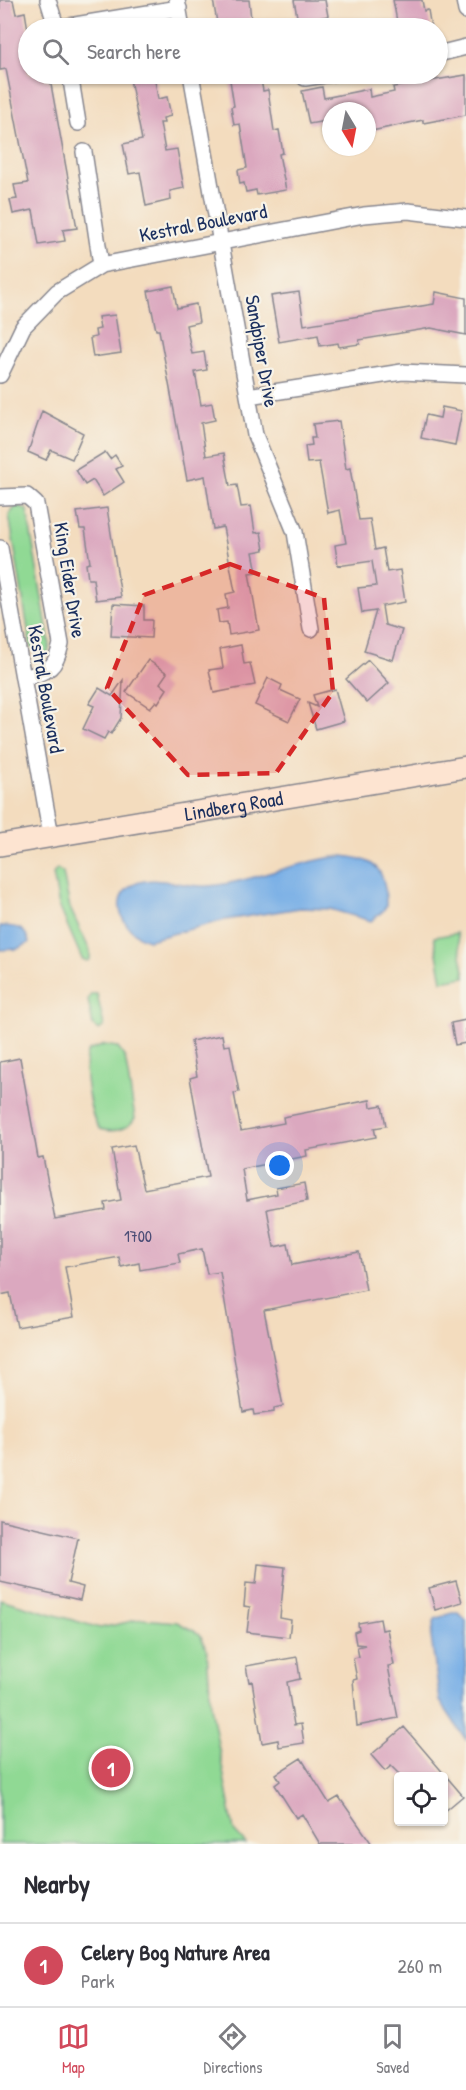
<!DOCTYPE html>
<html lang="en">
<head>
<meta charset="utf-8">
<style>
  :root { --surface:#fff; --page:#f7f7f7; --text:#2b2b33; --muted:#7c7c81; --line:#e1e1e2; --accent:#d1495b }
  body { margin:0; font-family:"Patrick Hand",sans-serif; background:var(--page); color:var(--text) }
  .controls { position:absolute; right:18px; bottom:18px; display:grid; overflow:hidden; border-radius:6px; box-shadow:0 2px 4px #0004 }
  .controls button { width:54px; height:54px; display:grid; place-items:center; padding:0; border:0; border-bottom:2px solid var(--line); background:var(--surface); color:var(--text); font:30px sans-serif }
  .compass { position:absolute; left:322px; top:102px; width:54px; height:54px; border-radius:50%; background:var(--surface); box-shadow:0 2px 4px #0004; rotate:170deg }
  .you { position:absolute; left:280px; top:1166px; width:21px; height:21px; margin:-15px; border:4px solid #fff; border-radius:50%; background:#1a73e8; box-shadow:0 0 0 9px #1a73e833 }
  .badge { display:grid; place-items:center; width:39px; height:39px; border-radius:50%; background:var(--accent); color:#fff; font-size:20px; font-weight:700 }
  .pin { position:absolute; translate:-50% -50%; border:3px solid #fff; box-shadow:0 2px 6px #0006 }
  .list { margin:0; padding:0; list-style:none }
  h2 { display:flex; justify-content:space-between; align-items:center; height:78px; margin:0; padding:0 24px; font-size:26px }
  h2 small { font-size:20px; font-weight:400; color:var(--muted) }
  .list li { display:grid; grid-template-columns:39px 1fr auto; gap:18px; align-items:center; box-sizing:border-box; height:84px; padding:0 24px; border-top:2px solid var(--line) }
  .list b { display:block; font-size:22px; white-space:nowrap }
  .list p { margin:0; font-size:20px; white-space:nowrap; color:var(--muted) }
  .list em { font-size:20px; font-style:normal; color:var(--muted) }
  .icon { flex:none; width:33px; height:33px; fill:none; stroke:currentColor; stroke-width:2; stroke-linecap:round; stroke-linejoin:round }
  .map { position:relative; flex:none; width:466px; height:1844px; overflow:hidden }
  .search { position:absolute; background:var(--surface); box-shadow:0 2px 4px #0004; left:18px; right:18px; top:18px; height:66px; display:flex; align-items:center; gap:15px; box-sizing:border-box; padding:0 21px; border-radius:33px; color:var(--muted); font-size:22px }
  .sheet { height:162px; background:var(--surface) }
  nav { display:flex; justify-content:space-around; align-items:center; box-sizing:border-box; height:84px; border-top:2px solid var(--line); background:var(--surface); font-size:16px; color:var(--muted) }
  nav a { display:grid; justify-items:center; gap:3px }
  nav .on { color:var(--accent) }
  .map>svg:first-child { display:block }
  .green { fill:#90d994; stroke:#568479; stroke-width:1.5 }
  .water { fill:#77aee6; stroke:#496ea2; stroke-width:1.5 }
  .building { fill:#dba8bf }
  .lines { fill:none; stroke-linecap:round; stroke-linejoin:round }
  .minor-casing { stroke:#87868e; stroke-width:18 }
  .secondary-casing { stroke:#87868e; stroke-width:24 }
  .minor { stroke:#fff; stroke-width:15 }
  .secondary { stroke:#fde4d1; stroke-width:21 }
  .marked { fill:#d62828; fill-opacity:0.2; stroke:#d62828; stroke-width:4.5; stroke-dasharray:12 8; stroke-linejoin:round }
  .labels { text-anchor:middle; stroke-width:4.5; stroke-linejoin:round; paint-order:stroke }
  .number-label { font-size:16px; fill:#4b4d76 }
  .street-label { font-size:20px; fill:#1b2f5e; stroke:#f7f3e8 }
</style>
</head>
<body>
<div class="map">
<svg width="466" height="1844" viewBox="0 0 466 1844">
  <rect width="100%" height="100%" fill="#f7f3e8"/>
  <filter id="ink" filterUnits="userSpaceOnUse"><feTurbulence type="fractalNoise" baseFrequency=".0167" numOctaves="2"/><feDisplacementMap in="SourceGraphic" scale="12" xChannelSelector="R" yChannelSelector="G"/><feConvolveMatrix kernelMatrix="1 2 1 2 8 2 1 2 1" color-interpolation-filters="sRGB"/></filter>
  <filter id="wash" filterUnits="userSpaceOnUse"><feTurbulence type="fractalNoise" baseFrequency=".008" numOctaves="4" result="noise"/><feDisplacementMap in="SourceGraphic" scale="24" xChannelSelector="R" yChannelSelector="G"/><feGaussianBlur stdDeviation="1.35" result="paint"/><feColorMatrix in="noise" values="0 0 0 0 0 0 0 0 0 0 0 0 0 0 0 0 0 1.4 0 .05"/><feComposite in="paint" operator="in"/></filter>
  <g filter="url(#wash)">
    <rect width="100%" height="100%" fill="#f3dcbe"/>
    <path class="green" d="M17,505l10,5 23,135 -2,8 -6,3 -11,-8 -22,-133z
      M57,869l6,4 7,35 20,43v8l-3,2 -5,-2 -23,-53 -6,-32z
      M457,933l8,44 -23,4 -8,-44z
      M91,994h6l7,32 -5,4 -6,-4 -5,-26z
      M104,1045l13,2 8,10 10,61c-6,12 -23,15 -35,11 -10,-9 -19,-66 -12,-78z
      M0,1599l100,29 42,-9 35,3 23,12 7,17 4,55 23,125 12,13h-246z"/>
    <path class="water" d="M342,856c35,3 44,13 44,50l-3,5 -12,10 -41,-12 -30,-1 -75,12 -76,20c-25,-6 -44,-42 -14,-56 21,-10 50,4 73,2 45,-4 88,-25 134,-30z
      M0,926c14,0 27,1 29,17l-12,6 -17,1z
      M452,1613h7l7,7v120l-26,-39 -9,-64 4,-18z"/>
    <g id="blocks">
      <path class="building" d="M0,0h13l3,14 9,-2 3,18v44h15l2,6 5,-1 27,149 -14,2 2,11 -26,4 -6,-35 -20,4 -3,-14 7,-1 -3,-14 14,-2 -22,-114 -6,1z
        M213,0h36l3,28h-34z
        M294,0h31l3,16 -30,6z
        M393,0h29l2,11 4,-1 3,18h-22l-1,-2 -10,1z
        M129,74h25l4,25 9,-2 4,19 -8,2 1,5h-4l5,28 12,-2 7,39 -14,3 1,9 -25,6 -6,-34 -11,2 -6,-30 19,-4z
        M229,74h31l3,17 5,-1 6,41 5,-1 4,23 -4,1 7,36 -29,5 -1,-5 -10,2 -2,-9 -4,1 -2,-14 9,-2 -7,-44 -6,1 -3,-18 3,-1z
        M466,75v40l-43,8v-3l-56,12v-21h-36v9l-22,4 -7,-33 20,-4 2,11 45,-9 1,8 24,-5 -1,-5z
        M173,286l4,22 19,-4 3,18 -13,3 6,29 12,-2 3,18 -12,2 6,33 11,-2 3,17 -14,3 5,33 18,-3 6,33 7,-1 4,22 10,-1 4,27 6,-1 3,18 -11,2 4,20 -8,1 10,57 -30,5 -2,-13 -8,1 -2,-13 11,-2 -2,-14 9,-2 -12,-65 -10,2 -8,-53 -18,4 -28,-150h-3l-8,-39z
        M299,292l5,33 130,-21 2,-12 30,6v37l-35,-7 -72,12 1,4 -21,3 -1,-4 -18,3 -2,-11 -39,7 -8,-46z
        M115,315l6,38 -28,4 -3,-19 6,-1 -1,-7 5,-1 -2,-12z
        M442,407l20,4 -7,34 -34,-7 5,-23 14,3z
        M42,411l41,22 -11,26 -21,-9 -5,10 -18,-8z
        M339,421l7,48 4,-1 9,52 11,-1 5,31 8,-2 4,24 13,-2 5,32 -23,4 3,19 17,5 -9,30 -29,-9 12,-40 -14,2 -4,-25 18,-2 -4,-25 -34,5 -3,-21 11,-2 -6,-33 -12,3 -9,-51 -12,1 -2,-17 7,-1 -1,-7h4l-2,-14z
        M105,452l5,7 5,-4 7,11 -6,3 8,13 -21,14 -10,-16 -8,5 -9,-15z
        M107,508l14,89 -25,3 -3,-21h-5l-2,-15 4,-1 -5,-34h-5l-3,-17z
        M113,604l31,2v14h8l-1,18 -40,-2z
        M241,645l3,19 6,-1 5,22 -41,8 -5,-23 14,-2 -3,-19z
        M148,660l19,13 -7,10 7,6 -9,14 -2,-2 -6,7 -24,-16z
        M368,660l21,23 -22,20 -21,-24z
        M268,678l14,7 -2,5 20,9 -11,22 -34,-16z
        M123,680l-2,38 -10,16 -3,-2 -4,7 -21,-10 11,-23 -5,-2 10,-16 13,8z
        M335,689l9,32 -28,8 -8,-26 9,4 -4,-12z
        M466,1020v23l-11,2 -4,-22z
        M222,1035l2,11 6,-1 9,47 -5,1 7,38 43,-8 -1,-6 87,-17 1,7 11,-2 4,21 -12,2 2,9 -70,13 1,6 -65,13 5,31 30,-6 -1,-6 28,-5 3,18 -40,8 7,38 14,-3 4,21 67,-13 7,38 -102,20 19,96 -9,2v4l-20,3 -1,-5 -10,2 -23,-140 -13,2 -5,-25 -24,5 2,9 -40,7 -1,-7 -18,4 -2,-10 -54,10 9,50 -57,10 -7,-34 -10,2v-233l20,-4 18,100 5,-1 12,62 51,-9 -1,-7 16,-3 -9,-51 22,-4 10,44 64,-12 -18,-99 7,-2 -6,-35z
        M0,1520l78,18 -10,45 15,4 -3,13 -80,-18z
        M258,1564l27,3 -5,51 11,2 -2,17 -42,-5 3,-25 -6,-1 2,-23 10,1z
        M456,1581l6,21 -27,8 -6,-22z
        M380,1619l2,11 5,-1 7,36 -6,1 10,52 -41,8 -4,-46 4,-1 -4,-21 6,-1 -2,-10 8,-2 -9,-1 -2,-12 5,-2 -1,-7z
        M297,1657l3,22 -13,3 7,43 7,-1 3,19 -25,4 -1,-7 -16,3 -10,-62 -3,1 -3,-16z
        M404,1727l59,69 -19,16v-36h-43l-10,-10 -6,5 -14,-16z
        M301,1758l28,45 10,-6 33,47h-52l-18,-30 -6,4 -21,-33 5,-4 -4,-7z"/>
    </g>
  </g>
  <g filter="url(#ink)">
    <use href="#blocks" fill-opacity="0" stroke="#87868e" stroke-width="1.5"/>
    <g class="lines">
      <defs>
        <path id="minor" d="M48,0l7,23 9,5
          M177,0l5,28
          M464,0l2,11
          M63,27l116,-19
          M438,54l28,-7
          M70,74l8,49
          M191,74l64,361 40,97 16,97
          M305,78l26,-4
          M84,152l17,113
          M0,375l23,-48 34,-35 44,-27 263,-50 44,-4 58,7
          M248,396l154,-24 64,3
          M0,497l27,-1 9,8 25,140c-6,27 -14,27 -38,34
          M0,548l51,288"/>
        <g id="secondary">
          <path id="s1" d="M0,845l466,-78"/>
        </g>
      </defs>
      <use href="#minor" class="minor-casing"/>
      <use href="#secondary" class="secondary-casing"/>
      <use href="#minor" class="minor"/>
      <use href="#secondary" class="secondary"/>
    </g>
  </g>
  <path class="marked" d="M230,564l94,34 9,94 -57,81 -88,2 -81,-87 37,-93z"/>
  <g class="labels">
    <g class="number-label">
      <text x="138" y="1242">1700</text>
    </g>
    <g class="street-label">
      <text transform="translate(203 223) rotate(-11)" y="7">Kestral Boulevard</text>
      <text transform="translate(262 351) rotate(80)" y="7">Sandpiper Drive</text>
      <text transform="translate(70 580) rotate(81)" y="7">King Eider Drive</text>
      <text transform="translate(46 689) rotate(80)" y="7">Kestral Boulevard</text>
      <text dy="7" stroke="none"><textPath href="#s1" startOffset="237">Lindberg Road</textPath></text>
    </g>
  </g>
</svg>
<div class="controls">
<button><svg class="icon" aria-label="locate" viewBox="0 0 24 24"><circle cx="12" cy="12" r="6"/><path d="M12 2v4M12 18v4M2 12h4M18 12h4"/></svg></button>
</div>
<svg class="compass" viewBox="-18 -18 36 36"><path d="M0-13l5 13h-10z" fill="#e53935"/><path d="M0 13l5-13h-10z" fill="#7c7c81"/></svg>
<div class="you"></div>
<div class="pin badge" style="left:111px;top:1768px">1</div>
<div class="search"><svg class="icon" aria-label="search" viewBox="0 0 24 24"><circle cx="10" cy="10" r="6"/><path d="M15 15l6 6"/></svg>Search here</div>
</div>
<section class="sheet">
<h2>Nearby<small></small></h2>
<ul class="list">
<li><span class="badge">1</span><div><b>Celery Bog Nature Area</b><p>Park</p></div><em>260 m</em></li>
</ul>
</section>
<nav>
<a class="on"><svg class="icon" aria-label="map" viewBox="0 0 24 24"><path d="M3 6l6-2 6 2 6-2v14l-6 2-6-2-6 2zM9 4v14M15 6v14"/></svg>Map</a>
<a><svg class="icon" aria-label="directions" viewBox="0 0 24 24"><path d="M12 3l9 9-9 9-9-9zM9 14v-3h6M13 9l2 2-2 2"/></svg>Directions</a>
<a><svg class="icon" aria-label="saved" viewBox="0 0 24 24"><path d="M7 4h10v16l-5-4-5 4z"/></svg>Saved</a>
</nav>
</body>
</html>
